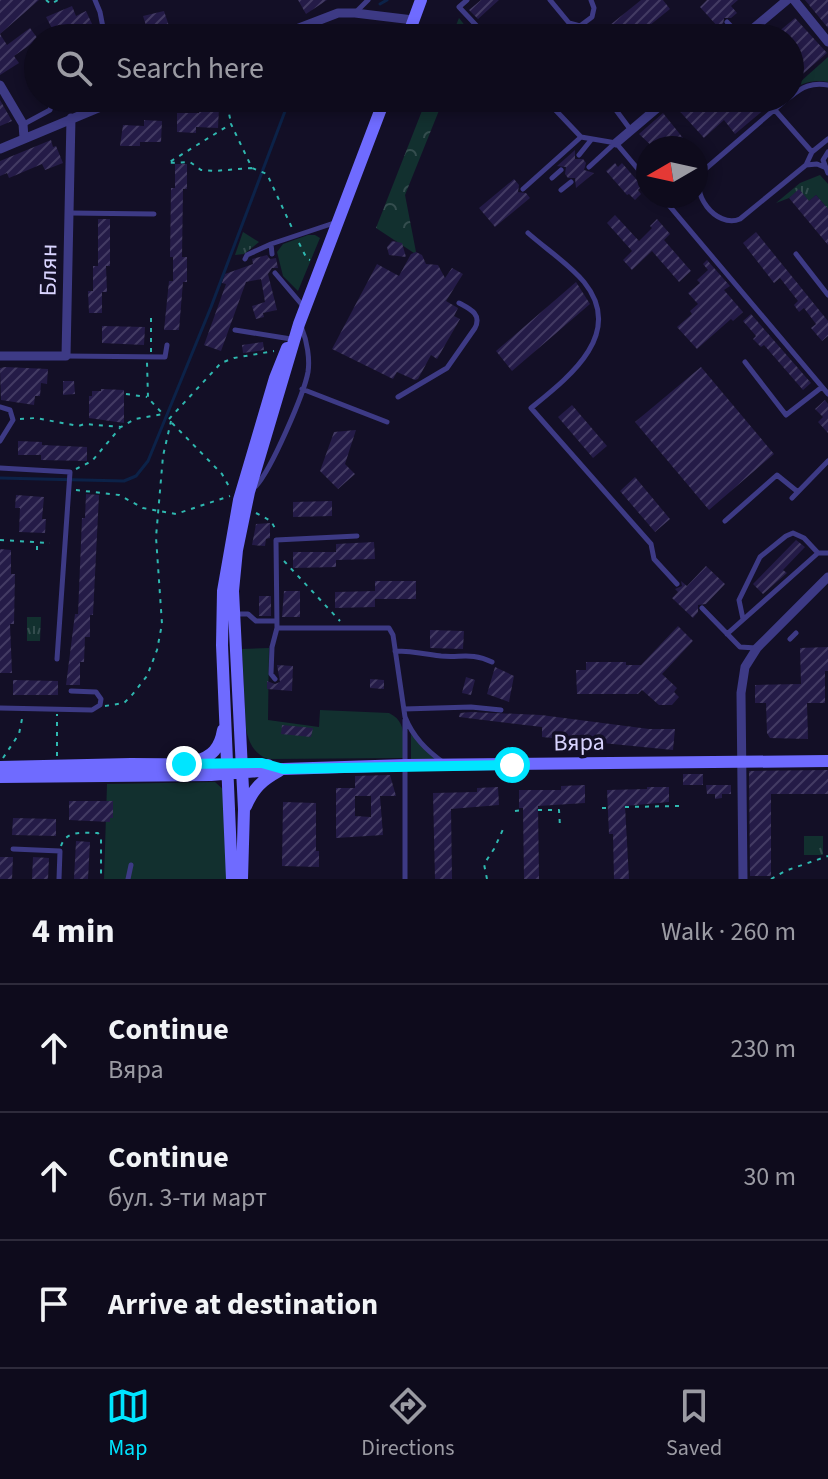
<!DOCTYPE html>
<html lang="en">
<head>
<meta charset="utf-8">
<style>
  :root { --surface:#0e0b1c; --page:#171425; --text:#f1f3f6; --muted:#9b9ba3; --line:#2e2b3b; --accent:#00e5ff }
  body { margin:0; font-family:"Source Sans 3",sans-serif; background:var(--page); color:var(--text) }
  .compass { position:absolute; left:636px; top:136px; width:72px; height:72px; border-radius:50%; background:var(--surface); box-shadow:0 4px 12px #0003; rotate:261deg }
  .stop { position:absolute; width:24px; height:24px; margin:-18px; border:6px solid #00e5ff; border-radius:50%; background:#fff }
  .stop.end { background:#00e5ff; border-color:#fff; box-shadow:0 2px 8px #0008 }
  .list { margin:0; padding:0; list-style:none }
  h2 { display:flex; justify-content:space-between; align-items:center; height:104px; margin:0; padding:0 32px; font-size:34px }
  h2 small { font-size:26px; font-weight:400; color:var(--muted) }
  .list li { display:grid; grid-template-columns:52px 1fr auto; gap:24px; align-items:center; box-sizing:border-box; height:128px; padding:0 32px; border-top:2px solid var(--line) }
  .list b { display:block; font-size:30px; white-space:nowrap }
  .list p { margin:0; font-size:26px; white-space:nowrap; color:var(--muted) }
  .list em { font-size:26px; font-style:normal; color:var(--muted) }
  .icon { flex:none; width:44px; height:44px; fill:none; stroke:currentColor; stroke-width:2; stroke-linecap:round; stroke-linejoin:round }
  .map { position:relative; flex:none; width:828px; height:879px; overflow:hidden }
  .search { position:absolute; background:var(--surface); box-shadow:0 4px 12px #0003; left:24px; right:24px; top:24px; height:88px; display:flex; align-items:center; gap:20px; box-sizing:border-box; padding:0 28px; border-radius:44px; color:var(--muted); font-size:30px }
  .sheet { height:488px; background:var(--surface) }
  nav { display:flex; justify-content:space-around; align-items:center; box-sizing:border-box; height:112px; border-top:2px solid var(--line); background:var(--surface); font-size:22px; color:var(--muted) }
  nav a { display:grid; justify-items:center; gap:4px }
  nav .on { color:var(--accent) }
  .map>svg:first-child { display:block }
  .green { fill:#12302f }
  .forest { fill:url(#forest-crowns) }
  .park { fill:url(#park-tufts) }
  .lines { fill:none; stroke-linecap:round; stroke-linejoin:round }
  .stream { stroke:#0c2248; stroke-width:3 }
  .building { fill:url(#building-hatch); fill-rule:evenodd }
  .path { stroke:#2fb8b0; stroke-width:2; stroke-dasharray:4 6; stroke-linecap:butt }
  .lane { stroke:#3d3a85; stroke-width:5 }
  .street { stroke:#3d3a85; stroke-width:9 }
  .secondary { stroke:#6f6bff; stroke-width:12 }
  .route { stroke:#00e5ff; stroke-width:10 }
  .labels { text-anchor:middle; stroke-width:7; stroke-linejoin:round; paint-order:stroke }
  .street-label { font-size:24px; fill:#d9d4ff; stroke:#130f26 }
</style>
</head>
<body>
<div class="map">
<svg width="828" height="879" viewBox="0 0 828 879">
  <defs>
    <pattern id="forest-crowns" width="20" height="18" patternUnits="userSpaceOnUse" patternTransform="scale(2)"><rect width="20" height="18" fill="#12302f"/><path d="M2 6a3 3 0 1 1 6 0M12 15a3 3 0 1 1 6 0" fill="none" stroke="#344d4e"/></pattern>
    <pattern id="park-tufts" width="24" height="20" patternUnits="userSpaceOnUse" patternTransform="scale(2)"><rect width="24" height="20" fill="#12302f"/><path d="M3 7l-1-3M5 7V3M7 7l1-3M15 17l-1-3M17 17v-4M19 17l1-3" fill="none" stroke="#344d4e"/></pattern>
    <pattern id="building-hatch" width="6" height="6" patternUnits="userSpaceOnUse" patternTransform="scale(2)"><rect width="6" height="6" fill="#241b47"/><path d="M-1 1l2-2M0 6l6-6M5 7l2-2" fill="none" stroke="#433b63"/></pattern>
  </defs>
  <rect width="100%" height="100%" fill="#130f26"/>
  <path class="green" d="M828,57v25c-15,-3 -26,1 -38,9z
    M308,235h7l5,3 -22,53 -15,-15 -6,-24 6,-8z
    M269,648l-1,72 51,7 1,-17 69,3c19,9 14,27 14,45l-135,1c-14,-5 -19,-16 -22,-30l-4,-80z
    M411,733l19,22 11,8h-30z
    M215,782l10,9 3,88h-124l3,-95z"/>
  <path class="forest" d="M459,18l7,9 5,-3 12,14h-32z
    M427,98h17l-39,97 11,57 -2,1 -38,-25z"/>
  <path class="park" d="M820,175l8,9v25l-12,-14 -7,6 -10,-11 -10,8 -13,5 24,-20z
    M243,232l16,10 -15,12 -9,1z
    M27,617h14l-1,24h-13z
    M804,836h19v19h-19z"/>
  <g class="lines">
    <path class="stream" d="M380,4l7,-4
      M325,38l6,-5
      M0,478l124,3 12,-5 12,-15 63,-154 79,-209"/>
  </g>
  <path class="building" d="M0,0h39l-39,34 7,11 23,-17 8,11 -24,17 5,7 -19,12z
    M298,0h29l-21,14z
    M481,0h18l-21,19 -9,-9z
    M641,0h22l7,9 -36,29h-40z
    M707,0h31l-7,6 6,7 -6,5h-7l-1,7 -4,3 -19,-21z
    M805,0h23v28z
    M72,6l4,10 10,-5 7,15 -26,12h-10l-11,-21z
    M164,11l6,18 -21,6 -6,-19z
    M795,18l32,35 -37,32v-47h-19z
    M63,98h29l-29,13 -3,-8z
    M683,98h34l12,13 9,-8 -4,-5h25l3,3 4,-3h12l-43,36 -11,-14 -20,18 -30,-33z
    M0,100l12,21 -12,5z
    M200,107h19l-1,21 -22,-1v6l-19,-1v-19h22z
    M663,113l28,35h-37l-15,-14z
    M144,120l18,1 -1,21h-21v4h-20l3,-21 21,1z
    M51,140l2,7 3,-1 7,17 -18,7 -3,-6 -33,14 -2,-5 -7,3v-15z
    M575,150v9h8l3,4 -2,7 10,3 -18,15 -1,-10h-7l-3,-4 1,-7 -9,-1z
    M615,163l3,4 4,-4 20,23 -4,4 3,4 -6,6 -6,-6 -2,1 -21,-24z
    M175,164h12v25h-4l-1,68h5v25h-4l-4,48h-15l5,-49h4v-24h-3l1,-69h4z
    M514,179l5,6 -1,7 8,1 4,5 -35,29 -16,-19z
    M799,189l10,12 7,-6 12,14v36l-39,-47z
    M615,215l24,26 13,-13 -2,-2 7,-7 13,15 -6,6 27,31 -12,11 -27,-31 -20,19 -9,-10 9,-9 -25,-28z
    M98,219h12v47h-4l1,26h-5v21h-13l-1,-22h5v-25h5z
    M756,232l72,89v15l-6,5 -11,-13 5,-4 -12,-16 -5,4 -5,-7 4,-4 -18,-23 -6,5 -31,-40z
    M392,241l10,2 4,14 -17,-2 -2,-8z
    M416,252l6,3 4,9 12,1 7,13 7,-10 11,6 -17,27 12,7 -4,8 6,3 -23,40 -6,-4 -13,24 -3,1 -18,-8 -4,7 -61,-30 45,-85 22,12 12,-22z
    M267,255l3,4 6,-1 2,10h-6l-4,6 9,36 -14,3 1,4 -8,2 -4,-13 13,-4 -4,-23 -15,3 -25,69 -17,-6 22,-61 -4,-1 3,-9 28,-10 -1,-5z
    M707,260l23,26 -6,4 19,22 -10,9 -2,-2 -34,30 -20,-22 15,-13 -2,-3 8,-7 -10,-11 12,-10 -3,-3 11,-10 -5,-6z
    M576,282l14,22 -78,67 -16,-20z
    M751,314l60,69 -8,7 -39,-45 -3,2 -8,-8 3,-3 -13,-15z
    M102,326l43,1 -1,18 -42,-2z
    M263,342l1,8 -21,3 -1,-8z
    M5,367l43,2 -1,15 -6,-1 -1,13h-5l-1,9 -33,-5 -1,-32z
    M701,367l73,87 -65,56 -74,-88z
    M63,381h11l1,13 -12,1z
    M101,389l23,1v33l-35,-5v-22h3v-5h9z
    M825,400l3,4v29l-10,-11 5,-5 -8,-8z
    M572,405l35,41 -14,12 -35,-41z
    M356,430l-11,34 10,10 -17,15 -18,-18 14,-39z
    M18,441l24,1v3l45,2v14l-46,-1v-5h-23z
    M635,477l35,42 -15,13 -35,-41z
    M86,494l13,1 -6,120h-3v22h-5l-1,25h-4v23h-14l9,-71h3l4,-96h3z
    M16,495l28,2 -2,22h4l-1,14 -26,-1 1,-24h-5z
    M332,501v15l-39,1v-15z
    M270,523v15l-4,1 -1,7 -13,-1 4,-21z
    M796,540l9,7 -22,23 4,3 -24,21 -10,-10z
    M374,542l1,17 -39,1v7l-43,1v-16h43v-8z
    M0,549l11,1v24h4l-1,50h-4l2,49h-12z
    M706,566l19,18 -19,20 -8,1v7l-5,6 -21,-20 6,-6 -3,-3 7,-3 -1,-5 6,5z
    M375,581h41v18h-41v8l-40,1v-16l40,-1z
    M284,591h16v26h-18z
    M259,596h12v20h-12z
    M678,626l15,15 -31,33 15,14 -3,4 5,5 -7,8h-13l-17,-15 -4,4h-61l-1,-24h10v-8h40v3h15z
    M430,630l34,1 -1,18 -33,-1z
    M828,647v24h-3v32h-18l1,36 -38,-1 -3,-5 -1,-30h-11v-18l46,-1 -1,-36z
    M277,665l16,1 -1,25 -25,-2v-8l8,3 5,-2z
    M495,667l19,9 -5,26 -22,-8z
    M466,677l9,3 -4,15 -9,-2z
    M370,679l14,1v9l-14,-1z
    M13,680l45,1v14h-45z
    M471,712l70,3 108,14h26l-2,21 -131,-13v-10l-83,-10 1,-4z
    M282,725l31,3 -2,9 -30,-3z
    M828,770v24h-57v82h-21l-1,-105z
    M683,774h20v11h-20z
    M390,775l6,21h-16l3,39 -47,3v-50h19v-12zM355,796h16v21l-16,-1z
    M585,785v18l-47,3 1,73h-15l-1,-71h-4v-18h42v-4z
    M706,785h25v9h-9v4l-7,1v-5h-8z
    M498,787l1,18 -48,4 1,70h-17l-2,-86 44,-1v-4z
    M647,787h22v15l-44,4 4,73h-15l-1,-45h-4l-2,-44 40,-1z
    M69,801h44v17h-3v4l-41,-2z
    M283,802l33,1v48h3v16l-37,-1z
    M13,818l43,1v17l-44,-1z
    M76,841l14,1 -2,37h-14z
    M0,857h13l-1,22h-12z
    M33,857l16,1 -1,21h-16z"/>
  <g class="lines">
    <path class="path" d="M46,0l5,4 7,-4
      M89,38l9,-5
      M202,98l1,4 20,-1 4,3 4,19
      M252,168l-38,3 -13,-1 -11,-8 -22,1 63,-39 21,44 15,6 26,56
      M299,243l8,16 3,1
      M151,352v-35
      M126,394l21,3
      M20,419l16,-1 42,8 7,-2 36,3 14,-8 28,-5 -15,-16 -1,-36
      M169,419l52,-56 13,-5 40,-7
      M172,423l50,51 9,16
      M76,469l16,-8 28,-33
      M76,490l43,5 24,13 33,6 54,-18
      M256,513l15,8 6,11
      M0,540l50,3
      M37,550v-7
      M284,561l56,60
      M105,706l19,-3 8,-8 15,-19 10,-26 5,-26 -6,-87 7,-81 8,-35
      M57,756v-42
      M3,758l16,-24 4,-20
      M625,807l54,-1
      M602,808h7
      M538,810h21l1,17
      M515,811l8,-1
      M61,846c5,-16 22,-13 37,-13l3,5v41
      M487,879l-3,-15 10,-15 11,-24
      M771,879l14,-8 43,-15"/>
    <path class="lane" d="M95,0l5,12 5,26
      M467,0l-8,7 29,31
      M550,0l19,23 11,3 12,-9 2,-9 -3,-8
      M356,12l12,-12
      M727,22l14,15
      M790,97c12,-10 22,-15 38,-12
      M247,98l1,8
      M544,98l37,39 35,6 32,38
      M607,98l23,31
      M788,98l-85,73c-15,21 13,58 37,48l66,-54 11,-1 7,3
      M774,109l38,43
      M24,124l26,-14 2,-9 6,-3
      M828,152l-5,8 5,13
      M579,155l12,-15
      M806,165l6,-13 16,-13
      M589,167l26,-24
      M552,178l9,-8
      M523,189l58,-52
      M561,190l10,-8
      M661,196l167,198
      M70,213l84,1
      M528,233c18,16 41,31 56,49 42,52 -16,96 -53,126l120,136 3,15 23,25
      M272,254l-1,-10 63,-21
      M796,254l32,41
      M245,259l2,-4 24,-11
      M275,273l28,33
      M235,330l56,9
      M66,356l99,1 2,-12
      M745,362l41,53 36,-28
      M302,389l85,33
      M398,397l49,-29 28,-40c7,-14 -5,-19 -16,-25
      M0,407l10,3 3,10 -13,21
      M0,468l70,4 -13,187
      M256,486c15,-16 48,-92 52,-114 2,-13 -1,-31 -6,-43
      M792,498l36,-37
      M725,521l52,-46 21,17
      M357,536l-81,4 1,88h112l4,7 12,82c8,20 21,33 39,46
      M702,608l38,39 16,1
      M235,614h13l8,7h21
      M743,619l-4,-19 21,-43 26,-21 7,-3 11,5 14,15
      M727,634l91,-81h10
      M790,639l6,-6
      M395,651c16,0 31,3 46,5 20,2 30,-4 51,6
      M275,679l-4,-5 1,-27 5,-19
      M0,708l92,2 8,-5 1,-6 -5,-7 -25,-1
      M404,709l67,-2 30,3
      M13,849l47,2 -1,28
      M128,879l3,-14
      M405,879v-159"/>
    <path class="street" d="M794,0l34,42
      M273,38l65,-25h17l58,7
      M742,38l45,-38
      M0,85l23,39 1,14
      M616,143l53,-45
      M0,149l122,-51
      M0,356h66l5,-238
      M743,879l-2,-186 4,-26 12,-19 71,-71"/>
    <path class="secondary" d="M407,38l14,-38
      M195,761c17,-4 25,-13 28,-31
      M0,767l131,-3 137,1
      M0,777l211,-2 72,-6 123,-4 422,-4
      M246,806c8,-18 15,-25 33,-35
      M232,879l-10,-234 1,-54 16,-91 36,-122 12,-30
      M242,879l2,-70 -11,-218 4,-41 12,-58 50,-168 86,-226"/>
  </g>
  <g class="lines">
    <path class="route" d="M184,764l78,-1 21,6 229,-4"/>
  </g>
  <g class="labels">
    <g class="street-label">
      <text transform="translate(48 270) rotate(-89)" y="8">Блян</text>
      <text transform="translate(579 742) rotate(-1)" y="8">Вяра</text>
    </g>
  </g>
</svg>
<svg class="compass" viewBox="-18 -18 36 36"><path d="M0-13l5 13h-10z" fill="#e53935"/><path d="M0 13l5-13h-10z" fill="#9b9ba3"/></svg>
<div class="stop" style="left:512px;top:765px"></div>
<div class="stop end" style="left:184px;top:764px"></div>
<div class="search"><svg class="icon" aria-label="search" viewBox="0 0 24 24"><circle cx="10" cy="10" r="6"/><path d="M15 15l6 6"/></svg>Search here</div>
</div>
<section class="sheet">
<h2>4 min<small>Walk · 260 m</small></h2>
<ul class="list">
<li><svg class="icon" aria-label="ahead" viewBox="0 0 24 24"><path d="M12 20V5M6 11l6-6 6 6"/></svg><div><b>Continue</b><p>Вяра</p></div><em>230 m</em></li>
<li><svg class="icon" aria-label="ahead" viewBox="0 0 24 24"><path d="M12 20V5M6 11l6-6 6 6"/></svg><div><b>Continue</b><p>бул. 3-ти март</p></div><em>30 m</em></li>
<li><svg class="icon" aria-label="arrive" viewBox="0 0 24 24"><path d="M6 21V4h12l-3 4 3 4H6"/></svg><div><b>Arrive at destination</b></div></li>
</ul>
</section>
<nav>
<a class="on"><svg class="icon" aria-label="map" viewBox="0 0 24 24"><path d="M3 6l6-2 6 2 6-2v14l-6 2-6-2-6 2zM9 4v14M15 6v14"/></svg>Map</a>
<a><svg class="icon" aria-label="directions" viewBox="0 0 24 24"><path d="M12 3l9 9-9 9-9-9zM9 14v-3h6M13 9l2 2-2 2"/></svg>Directions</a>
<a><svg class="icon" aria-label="saved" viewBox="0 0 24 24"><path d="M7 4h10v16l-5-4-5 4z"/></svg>Saved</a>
</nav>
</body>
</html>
